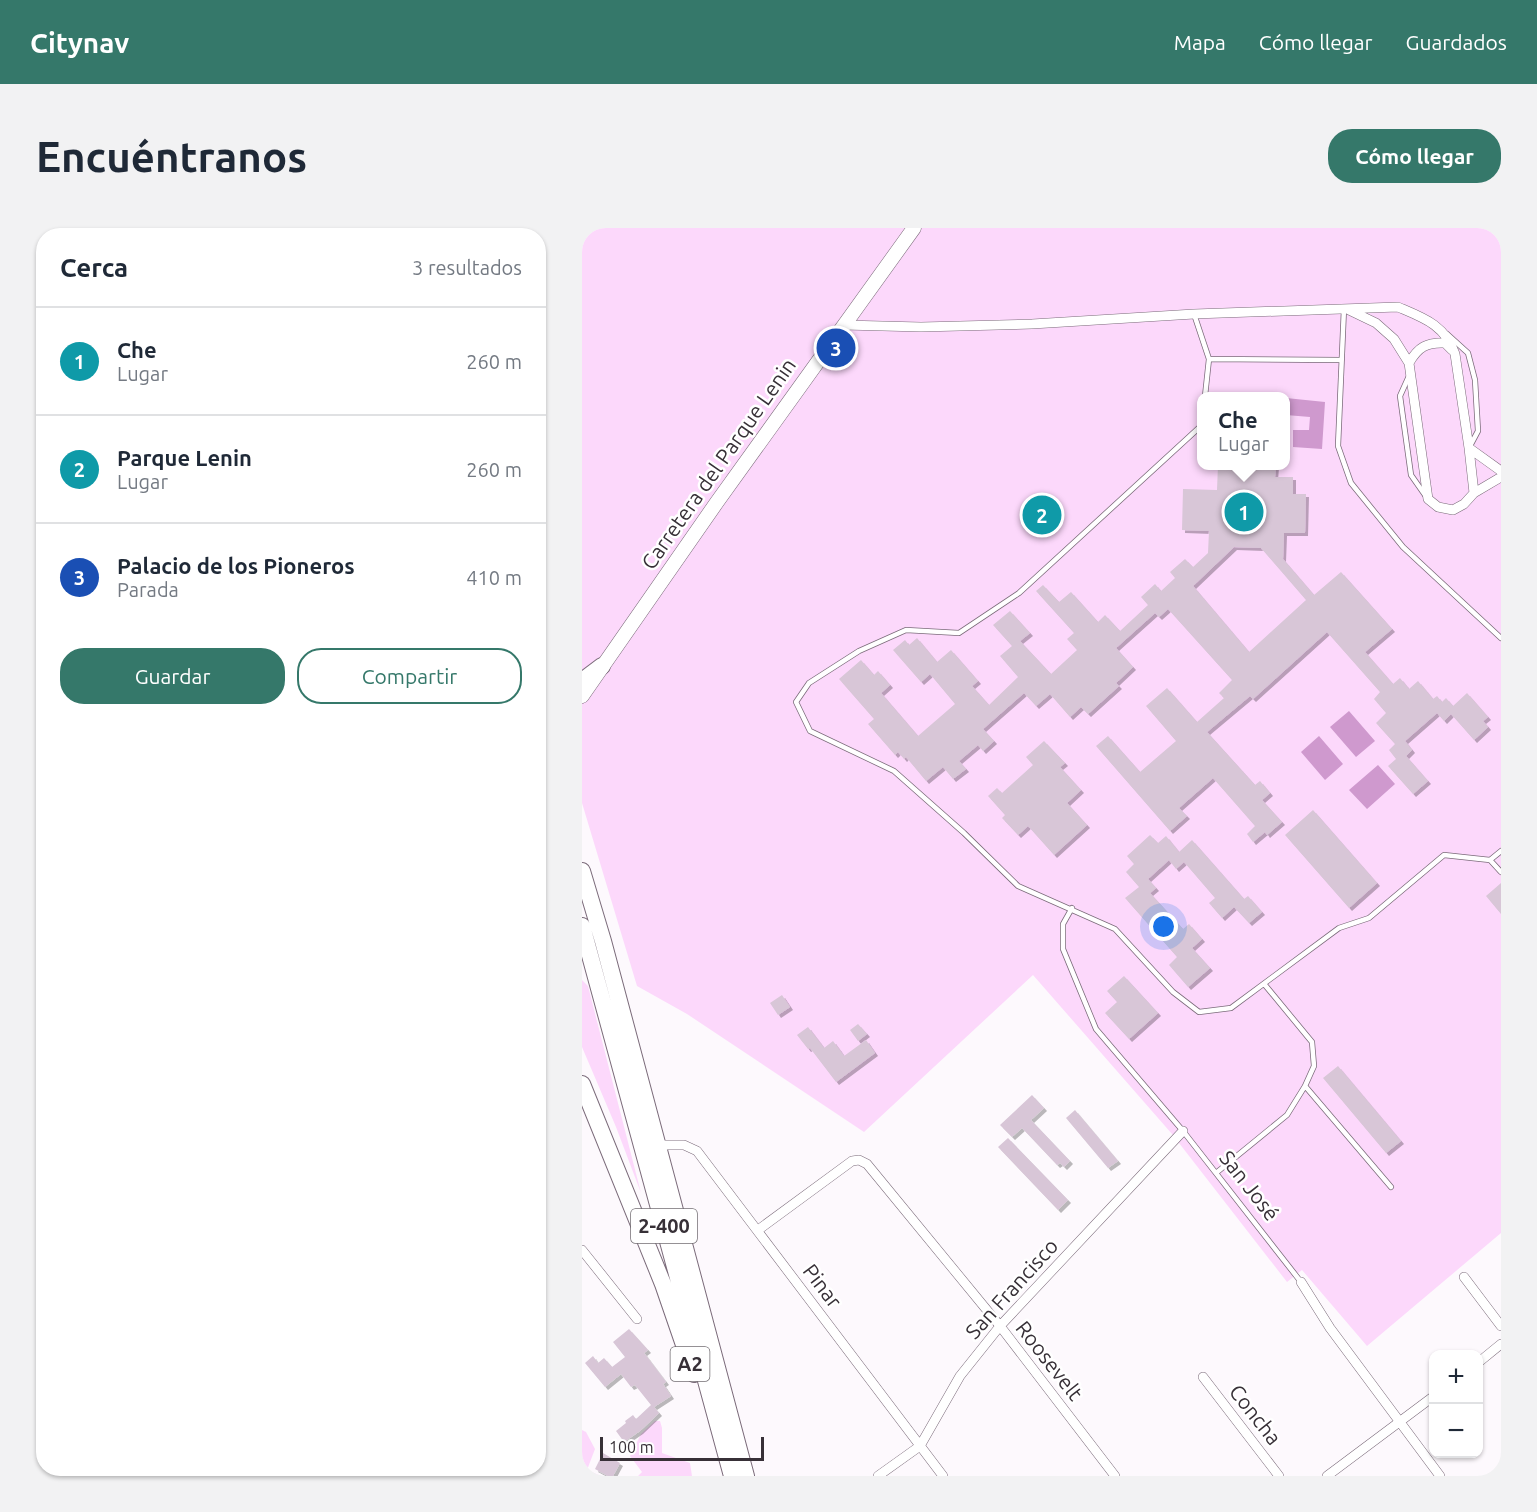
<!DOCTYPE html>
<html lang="es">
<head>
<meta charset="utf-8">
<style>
  :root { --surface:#fff; --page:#f2f2f3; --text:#1f2937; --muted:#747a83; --line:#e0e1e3; --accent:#35786a }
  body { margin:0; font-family:Ubuntu,sans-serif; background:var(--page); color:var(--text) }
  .controls { position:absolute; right:18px; bottom:18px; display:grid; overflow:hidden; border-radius:12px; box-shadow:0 2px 4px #0004 }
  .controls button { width:54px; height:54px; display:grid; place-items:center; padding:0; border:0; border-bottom:2px solid var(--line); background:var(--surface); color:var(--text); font:30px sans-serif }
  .scale { position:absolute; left:18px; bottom:15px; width:164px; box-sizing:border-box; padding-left:6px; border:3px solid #373037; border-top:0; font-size:16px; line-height:21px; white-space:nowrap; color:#373037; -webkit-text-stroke:4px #fff; paint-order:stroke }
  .you { position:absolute; left:582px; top:699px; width:21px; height:21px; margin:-15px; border:4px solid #fff; border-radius:50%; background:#1a73e8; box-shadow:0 0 0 9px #1a73e833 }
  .badge { display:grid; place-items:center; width:39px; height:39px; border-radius:50%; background:var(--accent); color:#fff; font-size:20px; font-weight:700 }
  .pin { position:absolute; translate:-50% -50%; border:3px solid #fff; box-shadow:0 2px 6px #0006 }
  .popup { position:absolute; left:615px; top:164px; width:93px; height:78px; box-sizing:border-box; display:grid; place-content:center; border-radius:12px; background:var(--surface); filter:drop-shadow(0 2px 4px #0005); font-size:20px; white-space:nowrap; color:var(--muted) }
  .popup b { font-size:22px; color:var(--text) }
  .popup::after { content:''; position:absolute; left:50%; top:100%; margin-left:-12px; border:12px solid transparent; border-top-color:var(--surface) }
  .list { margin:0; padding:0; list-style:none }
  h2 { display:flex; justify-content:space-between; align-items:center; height:78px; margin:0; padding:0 24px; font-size:26px }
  h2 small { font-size:20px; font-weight:400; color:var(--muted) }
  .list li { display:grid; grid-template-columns:39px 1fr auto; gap:18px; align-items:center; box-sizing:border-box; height:108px; padding:0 24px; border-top:2px solid var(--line) }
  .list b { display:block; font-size:22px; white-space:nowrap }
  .list p { margin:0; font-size:20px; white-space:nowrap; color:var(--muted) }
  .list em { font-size:20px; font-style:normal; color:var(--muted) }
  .actions { display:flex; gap:12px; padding:18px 24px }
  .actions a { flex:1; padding:14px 0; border:2px solid var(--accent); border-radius:24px; text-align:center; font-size:21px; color:var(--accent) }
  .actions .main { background:var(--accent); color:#fff }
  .map { position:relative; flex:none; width:919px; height:1248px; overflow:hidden; border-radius:24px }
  header { display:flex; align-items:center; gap:36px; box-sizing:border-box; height:84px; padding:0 30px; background:var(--accent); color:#fff }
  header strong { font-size:28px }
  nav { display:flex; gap:33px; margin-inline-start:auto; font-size:21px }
  .intro { display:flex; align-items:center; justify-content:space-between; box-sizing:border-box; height:144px; padding:0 36px }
  h1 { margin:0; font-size:42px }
  .button { padding:15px 27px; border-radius:24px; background:var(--accent); color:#fff; font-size:21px; font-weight:700 }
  main { display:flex; gap:36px; padding:0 36px }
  aside { flex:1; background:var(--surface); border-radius:24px; box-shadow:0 2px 4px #0004 }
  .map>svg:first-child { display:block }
  .green { fill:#fcd8fb; fill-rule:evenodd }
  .water { fill:#cf99ce }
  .building { fill:#d8c6d7; fill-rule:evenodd; filter:url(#shadow) }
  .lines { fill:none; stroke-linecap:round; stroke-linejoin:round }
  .lane-casing { stroke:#7b6b7a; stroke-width:6 }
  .street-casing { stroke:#7b6b7a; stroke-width:10 }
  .secondary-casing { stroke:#7b6b7a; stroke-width:15 }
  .highway-casing { stroke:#7b6b7a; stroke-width:18 }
  .lane { stroke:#fff; stroke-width:4.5 }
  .street { stroke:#fff; stroke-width:9 }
  .secondary { stroke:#fff; stroke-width:14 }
  .highway { stroke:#fff; stroke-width:16 }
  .labels { text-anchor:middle; stroke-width:5; stroke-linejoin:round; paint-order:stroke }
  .shield { fill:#fff; stroke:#736e73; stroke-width:1.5 }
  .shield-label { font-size:20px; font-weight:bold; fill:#373037 }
  .street-label { font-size:21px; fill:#373037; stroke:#fff }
</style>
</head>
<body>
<header>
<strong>Citynav</strong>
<nav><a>Mapa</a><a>Cómo llegar</a><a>Guardados</a></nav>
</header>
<div class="intro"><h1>Encuéntranos</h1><a class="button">Cómo llegar</a></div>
<main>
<aside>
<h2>Cerca<small>3 resultados</small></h2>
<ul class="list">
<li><span class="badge" style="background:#0f9aa8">1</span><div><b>Che</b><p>Lugar</p></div><em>260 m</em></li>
<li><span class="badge" style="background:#0f9aa8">2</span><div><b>Parque Lenin</b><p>Lugar</p></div><em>260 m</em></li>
<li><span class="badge" style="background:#1a4fb4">3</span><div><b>Palacio de los Pioneros</b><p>Parada</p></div><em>410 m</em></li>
</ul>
<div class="actions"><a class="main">Guardar</a><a>Compartir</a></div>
</aside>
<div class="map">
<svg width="919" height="1248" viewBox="0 0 919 1248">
  <defs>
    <filter id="shadow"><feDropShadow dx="3" dy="3" stdDeviation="0" flood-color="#0004"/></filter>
  </defs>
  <rect width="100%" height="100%" fill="#fdf9fd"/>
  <path class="green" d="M0,0h919v1005l-134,113 -65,-76 -15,12 -115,-148 -139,-159 -169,157 -177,-118 -50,-28 -55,-183zM620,168h84v70h-84z
    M0,752l6,6 53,207 -25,-66 -34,-80z
    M73,1193h5l2,7v25l28,10 2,13h-54l4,-4 -12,-16 11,-22z
    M0,1202l4,2 9,17 -8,21 14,6h-19z"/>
  <path class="water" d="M704,170l39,4 -3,47 -29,-2v-17h16l1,-13 -24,-2z
    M767,483l26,30 -19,16 -26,-30z
    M737,508l24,28 -18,16 -24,-28z
    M796,537l17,19 -28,25 -18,-19z"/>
  <path class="building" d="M636,237h58l-1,12h18v17h13l-1,39h-21l-1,26 31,36 27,-23 51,57 -27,23 28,32 7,-6 9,11 9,-8 15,18 4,-3 5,6 4,-4 7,8 14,-13 21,24 -5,4 5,6 -14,13 -23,-26 -7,7 -7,-8 -32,28 7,9 -6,6 22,25 -15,13 -25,-28 8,-7 -7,-9 6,-6 -19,-21 10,-10 -12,-14 6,-7 -53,-60 -74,67 -3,-3 -43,36 48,53 5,-4 10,12 -8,7 20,22 -15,13 -2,-3 -12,10 -6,-8 8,-8 -42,-48 -34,30 8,8 -17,15 -74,-85 12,-10 32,36 36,-31 -30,-35 21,-18 30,34 27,-24 -5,-5 13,-13 -64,-71 -9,8 -4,-4 -39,35 17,19 -17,16 3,3 -31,28 -7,-7 -11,10 -20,-23 -14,12 -12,-13 -41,36 11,12 -11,10 -5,-6 -19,16 7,8 -13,10 -10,-12 -17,14 -20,-24 -2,2 -6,-7 -3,3 -27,-31 6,-5 -35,-40 22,-19 13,15 4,-4 12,14 -9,8 37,43 37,-32 -25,-30 -9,8 -28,-32 12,-10 4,5 8,-7 20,24 14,-12 27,31 -6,5 17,19 29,-28 -18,-21 12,-10 -19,-21 17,-14 20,22 -10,8 31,33 26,-24 -10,-11 7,-6 -38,-42 7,-6 16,17 12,-10 27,30 7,-7 15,16 28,-26 -7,-8 14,-13 6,7 14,-13 -5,-6 15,-13 8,8 15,-14 1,-22 -27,-1 1,-41 34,1zM652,319l27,1 45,52 -57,52 -56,-66z
    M462,513l21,22 -5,4 21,23 -14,13 20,22 -33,30 -26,-29 -10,9 -16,-17 3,-3 -17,-19 9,-8 5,5 31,-28 -7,-8z
    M731,582l64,73 -28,25 -64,-73z
    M568,607l8,8 8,-7 13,16 13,-12 52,59 4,-3 14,16 -13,11 -15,-16 -12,11 -13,-15 6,-5 -31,-36 -8,7 -7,-9 -21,19 8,9 -6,5 33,36 6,-5 13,15 -10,9 18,20 -22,19 -19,-22 8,-8 -52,-59 14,-11 -13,-15 8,-8 -7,-8z
    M919,655v31l-15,-18z
    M542,748l34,37 -29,26 -24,-26 12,-11 -10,-11z
    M200,767l8,12 -12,8 -8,-12z
    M276,796l9,10 -9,7 -8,-11z
    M226,799l16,21 9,-7 11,15 22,-16 9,13 -39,29 -26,-34 -2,1 -11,-14z
    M756,838l63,75 -15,12 -63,-75z
    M450,867l12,13 -13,12 39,41 -6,6 -4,-4 -3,2 -35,-37 -10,9 -12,-12z
    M493,882l43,51 -10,7 -42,-50z
    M426,910l60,62 -10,10 -60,-63z
    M47,1101l19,21 -4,3 22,29 -3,2 8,12 -17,11 5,6 -19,18 -16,11 -8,-11 10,-8 -1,-2 8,-6 3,4 15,-14 -16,-20 -4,2 -10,-13 -16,13 -20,-24 8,-7 5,7 6,-5 8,9 13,-10 -12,-15z
    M21,1225l17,10 -7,13h-5l-13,-7z"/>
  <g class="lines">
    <defs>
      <path id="lane" d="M762,80l-6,138 13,37 52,64 98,91
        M612,86l15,45 -4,37
        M865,106l21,19 7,27 3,51 -8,15
        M627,131l132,1
        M827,148l-9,20 11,79 14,20
        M620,197l-183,168 -60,40 -53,-3 -47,21 -50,32 -13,19 14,29 84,40 70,62 54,53 97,43 58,63 26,20 32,-4 108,-80 30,-10 75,-63 46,5 11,-9
        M908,632l11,12
        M490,680l-9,16v25l33,80 87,102 118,151
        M723,858l86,101
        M634,945l71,-58 18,-29 9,-20 -2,-24 -47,-57"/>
      <path id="street" d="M767,82l27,13 18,16 15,24 19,136 10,8 15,3 11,-6 10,-11 27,-16
        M262,97l77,2 111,-3 162,-10 204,-7c26,11 47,18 57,47l14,94 32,23
        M827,135c9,-16 18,-21 36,-20l7,7
        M887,220l5,45
        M75,917h27l13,6 246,325
        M176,1002l94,-69 7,-1 8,4 133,162 115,150
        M0,1022l55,69
        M882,1049l37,49
        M719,1054l29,46 110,148
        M897,1134l22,-18
        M621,1149l76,99
        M296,1248l42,-30 40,-70 40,-50 183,-195
        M745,1248l107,-80"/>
      <path id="secondary" d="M0,468l135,-194 197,-274"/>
      <path id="highway" d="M0,453l20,-15
        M0,643l21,70 143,535
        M0,698l150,550
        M0,856l81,200 31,90"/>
    </defs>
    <use href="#lane" class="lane-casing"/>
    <use href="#street" class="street-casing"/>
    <use href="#secondary" class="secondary-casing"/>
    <use href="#highway" class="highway-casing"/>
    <use href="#lane" class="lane"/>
    <use href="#street" class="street"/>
    <use href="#secondary" class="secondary"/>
    <use href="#highway" class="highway"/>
  </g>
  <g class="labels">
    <g class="shield">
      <rect x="49" y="981" width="66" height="34" rx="4.5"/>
      <rect x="88.5" y="1119" width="39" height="34" rx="4.5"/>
    </g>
    <g class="shield-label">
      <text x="82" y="1005">2-400</text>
      <text x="108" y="1143">A2</text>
    </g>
    <g class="street-label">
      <text transform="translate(137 236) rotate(-55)" y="7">Carretera del Parque Lenin</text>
      <text transform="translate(667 958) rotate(52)" y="7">San José</text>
      <text transform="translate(240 1058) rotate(53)" y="7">Pinar</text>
      <text transform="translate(430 1061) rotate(-48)" y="7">San Francisco</text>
      <text transform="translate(467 1133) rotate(52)" y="7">Roosevelt</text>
      <text transform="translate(673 1187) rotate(52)" y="7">Concha</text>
    </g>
  </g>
</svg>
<div class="controls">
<button>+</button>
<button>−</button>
</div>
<div class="scale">100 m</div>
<div class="you"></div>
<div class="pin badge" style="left:662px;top:284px;background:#0f9aa8">1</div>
<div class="popup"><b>Che</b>Lugar</div>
<div class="pin badge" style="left:460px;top:287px;background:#0f9aa8">2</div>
<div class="pin badge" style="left:254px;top:120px;background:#1a4fb4">3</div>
</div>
</main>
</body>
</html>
